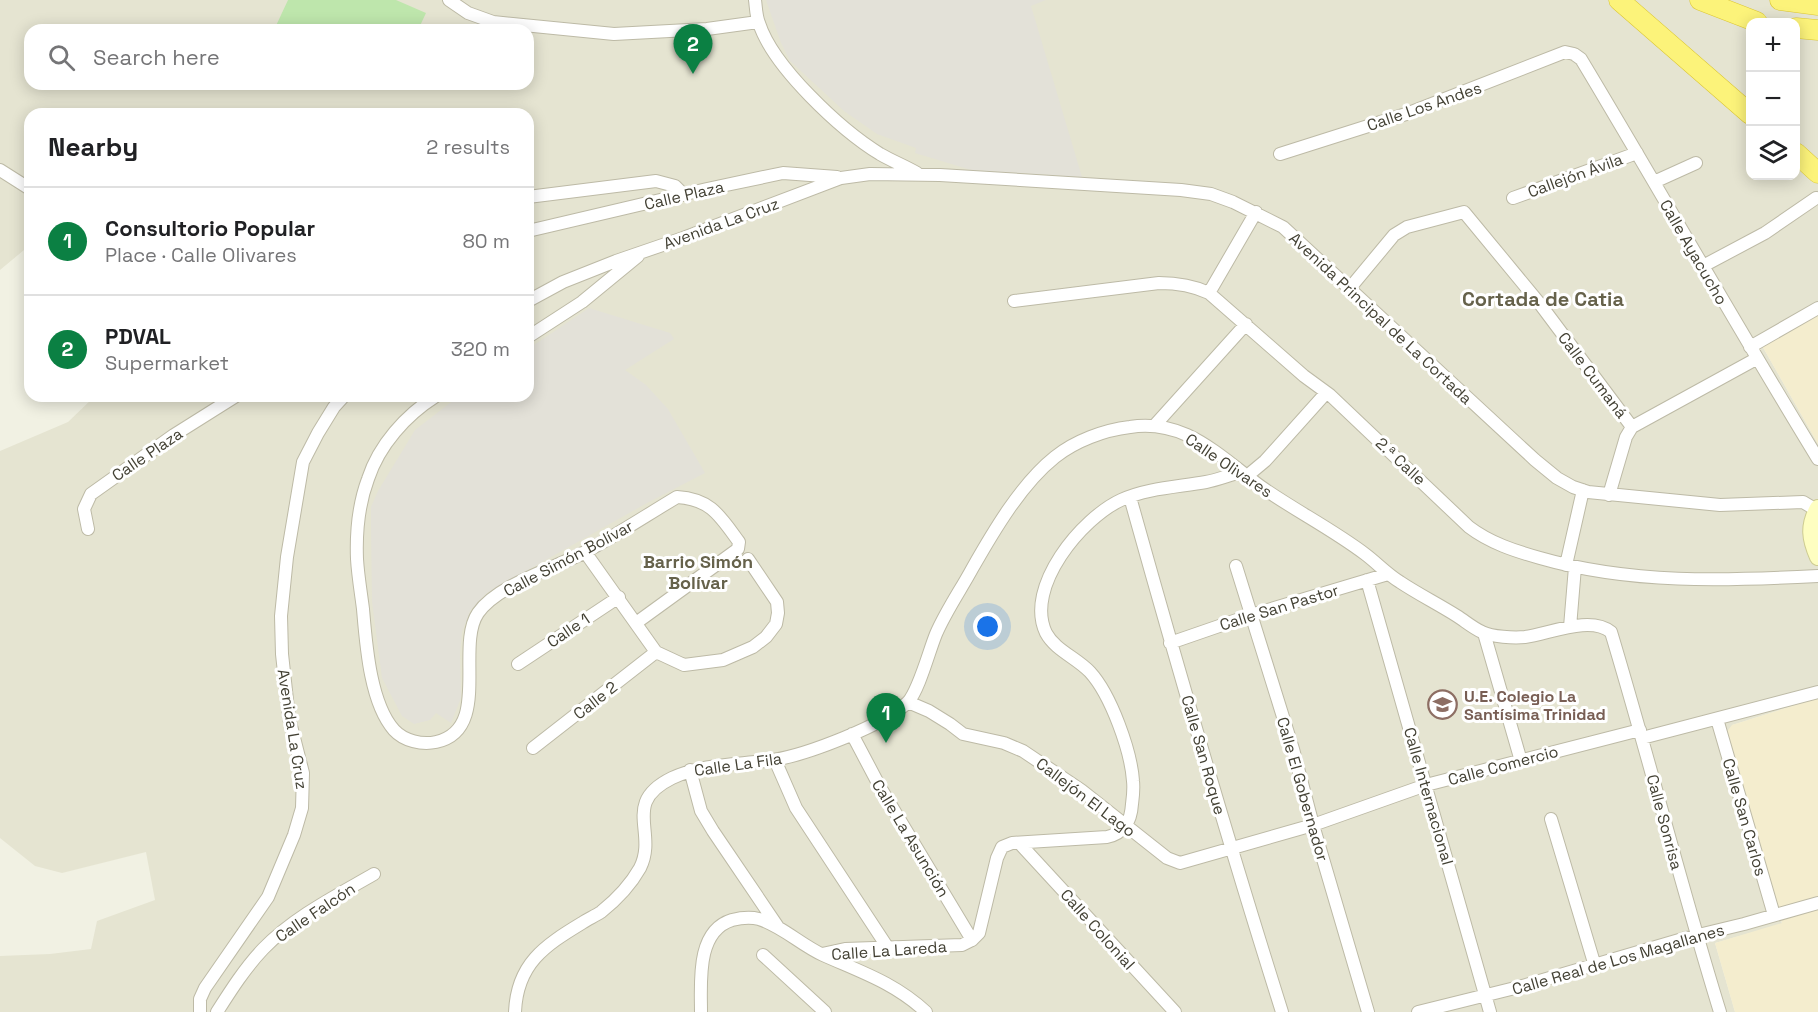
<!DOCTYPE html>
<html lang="en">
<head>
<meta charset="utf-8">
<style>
  :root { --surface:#fff; --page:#f6f6f6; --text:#202124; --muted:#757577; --line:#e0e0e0; --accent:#0b8043 }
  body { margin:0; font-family:"Space Grotesk",sans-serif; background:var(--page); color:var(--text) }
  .controls { position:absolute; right:18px; top:18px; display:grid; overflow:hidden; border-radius:12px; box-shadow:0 3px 15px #0003 }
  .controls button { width:54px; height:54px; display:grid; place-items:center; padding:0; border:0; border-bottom:2px solid var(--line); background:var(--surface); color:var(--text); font:30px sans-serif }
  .you { position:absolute; left:988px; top:627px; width:21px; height:21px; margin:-15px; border:4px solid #fff; border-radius:50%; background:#1a73e8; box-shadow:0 0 0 9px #1a73e833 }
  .badge { display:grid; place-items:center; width:39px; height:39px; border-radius:50%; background:var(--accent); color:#fff; font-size:20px; font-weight:700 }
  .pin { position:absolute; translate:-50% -50px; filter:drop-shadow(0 2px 3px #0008) }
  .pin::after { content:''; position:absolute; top:32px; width:21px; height:18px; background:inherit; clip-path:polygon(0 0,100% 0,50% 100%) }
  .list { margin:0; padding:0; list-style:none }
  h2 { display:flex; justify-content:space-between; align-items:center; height:78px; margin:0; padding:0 24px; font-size:26px }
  h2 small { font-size:20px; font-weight:400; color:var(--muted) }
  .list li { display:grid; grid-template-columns:39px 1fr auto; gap:18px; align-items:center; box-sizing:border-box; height:108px; padding:0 24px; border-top:2px solid var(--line) }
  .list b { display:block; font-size:22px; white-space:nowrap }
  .list p { margin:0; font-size:20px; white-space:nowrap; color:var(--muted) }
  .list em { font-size:20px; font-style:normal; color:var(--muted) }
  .icon { flex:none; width:33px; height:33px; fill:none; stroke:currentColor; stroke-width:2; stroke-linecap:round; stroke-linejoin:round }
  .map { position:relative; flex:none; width:1818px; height:1012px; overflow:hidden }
  .search { position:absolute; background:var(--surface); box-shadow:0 3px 15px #0003; left:24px; top:24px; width:510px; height:66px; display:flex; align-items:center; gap:15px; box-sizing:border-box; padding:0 21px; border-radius:18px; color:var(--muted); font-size:22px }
  .panel { position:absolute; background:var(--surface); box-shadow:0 3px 15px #0003; left:24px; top:108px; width:510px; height:294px; border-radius:18px }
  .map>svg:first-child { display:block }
  .residential { fill:#e5e4d1; fill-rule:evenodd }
  .commercial { fill:#f4edce }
  .industrial { fill:#e3e1d8 }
  .green { fill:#bee6ac }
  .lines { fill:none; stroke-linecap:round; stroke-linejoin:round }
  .minor-casing { stroke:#bdbaa6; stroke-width:14 }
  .secondary-casing { stroke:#cecc91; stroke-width:18 }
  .trunk-casing { stroke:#dbc634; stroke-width:21 }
  .minor { stroke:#fff; stroke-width:12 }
  .secondary { stroke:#fefec1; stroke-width:16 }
  .trunk { stroke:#fcf37a; stroke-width:20 }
  .labels { text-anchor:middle; stroke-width:6; stroke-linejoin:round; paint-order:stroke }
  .street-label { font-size:16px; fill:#434134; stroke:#fff }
  .education-label { font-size:16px; font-weight:bold; fill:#785e54; stroke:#fff; text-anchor:start }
  .neighbourhood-label { font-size:18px; font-weight:bold; fill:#66624b; stroke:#fff }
  .quarter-label { font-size:20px; font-weight:bold; fill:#66624b; stroke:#fff }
</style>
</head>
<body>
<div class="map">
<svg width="1818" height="1012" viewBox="0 0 1818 1012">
  <rect width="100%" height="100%" fill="#f1f1e3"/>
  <path class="residential" d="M0,0h1818v310l-57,34 57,100v254l-86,27 50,199 -67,19 20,69h-1735v-56l50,-2 41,-5 6,-28 58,-21 -9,-48 -84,21 -27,-7 -35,-28v-387l68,-29 27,-26h433v-282h-498v131l-30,25zM1750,22h46v154h-46zM30,30h498v54h-498z"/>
  <path class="commercial" d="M1818,310v134l-57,-100z
    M1818,698v314h-83l-20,-69 67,-20 -57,-189 7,-9z"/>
  <path class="industrial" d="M766,0h280l-15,6 51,171 -111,-7 -56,-17 1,-5 -39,-14 -33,-23 -54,-50 -9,-18z
    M589,308l81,25 4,6 -49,31 21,15 22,24 37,64 -58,30 -160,90 -17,18 -8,21 -2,22 1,44 -10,25 -15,-10 -6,7 -16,4 -12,-8 -20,-38 -10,-76 -1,-75v-20l7,-16 37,-61 44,-34h69v-47z"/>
  <path class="green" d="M288,0h108l30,13 -8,17h-144z"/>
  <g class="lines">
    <defs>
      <path id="minor" d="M449,0l19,13 25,9 121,12 93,-5 51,-7
        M755,0c1,7 1,16 4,23 14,44 82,107 121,131 12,7 25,12 37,19
        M1280,154l126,-40 159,-62 9,2 7,5c80,133 156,268 237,400
        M0,170l30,19
        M1654,182l42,-19
        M528,197l128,-16 19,5 9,9
        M1513,198l124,-45
        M528,231l179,-42 76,-16 54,4
        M1703,266l62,-33 51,-35
        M1350,288l44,-53 13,-8 57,-15 76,92 92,123
        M1209,293l47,-81
        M528,301l35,-19 53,-21 67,-23 158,-60 29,-4 70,1 241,15 30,4 22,8 50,25 252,233 22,18 16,9 15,5 132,13 83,-3 15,9
        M1014,301l145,-18c18,0 33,2 50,10l95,83 26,19 139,132c21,16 46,24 71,31 90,26 185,23 278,18
        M528,337l54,-35 56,-46
        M1750,347l68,-39
        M436,396c-30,19 -57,49 -68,83 -9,24 -12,54 -11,80 1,17 4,34 6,50 3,35 7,94 31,121 10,11 28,15 42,12 56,-12 19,-95 42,-129 20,-29 78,-45 109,-62 31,-17 60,-36 90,-54 34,2 43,19 62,45l-1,7 -102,74
        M1155,425l91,-101
        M1247,476l18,-15 61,-68
        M1609,495l17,-58 6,-10 124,-68
        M1130,497c48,172 98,344 152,515
        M88,529l-4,-20 7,-15 83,-59 62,-39
        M585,552l71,100 28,13 39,-5 30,-13 13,-10 10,-13 2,-11 -1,-11 -29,-43
        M1566,565l17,-75
        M1236,566l57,183 20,76 55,187
        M1367,580l123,432
        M1570,627l5,-60
        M1484,633l37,128
        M1170,643l81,-28 137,-41
        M518,664l101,-67
        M908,702l21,9 21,13 13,10 41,9 19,8 58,39 86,68 13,5 133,-38 113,-40 214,-55
        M1717,719l57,196
        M852,734l28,53 92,153
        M1642,738l176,-46
        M533,748l123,-96
        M775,760l21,48 92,140
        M690,770l11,41 12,20 65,96
        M1551,819l44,147
        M1022,846l153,166
        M822,954l23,-5 117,-4 10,-5 7,-7 18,-75 5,-11 10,-4 95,-6c18,-4 24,-16 25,-33 1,-8 2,-15 1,-23 -2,-30 -22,-86 -43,-109 -13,-14 -35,-22 -44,-39 -22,-46 36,-115 75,-133 26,-12 57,-13 85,-18 11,-2 23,-7 35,-10
        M763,955l62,57
        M200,1012v-13l5,-11 63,-91 26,-62 8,-27 1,-35 -14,-55 -7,-64 -1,-38 6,-59 16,-95 15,-29 16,-26 10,-11
        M217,1012c14,-22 28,-44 46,-63 31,-32 73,-53 111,-75
        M515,1012c2,-48 29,-66 67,-89 6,-4 13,-7 19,-11 15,-12 30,-28 39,-44 18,-36 -19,-65 32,-90 32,-15 67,-13 101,-18 33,-5 112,-35 135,-58 11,-12 21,-51 28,-68 10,-23 24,-43 36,-65 21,-37 49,-85 83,-112 20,-16 49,-27 75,-30 19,-3 39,0 57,8 26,12 50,34 73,51 34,24 72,43 105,68 12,9 22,20 35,28 18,12 38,22 57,34 8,5 16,12 25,16 10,5 32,6 43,5 24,-3 65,-22 86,-5 38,126 70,254 109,380
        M701,1012c0,-30 -5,-81 31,-92 8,-2 19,-3 27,-1 23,7 42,26 64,36 38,17 72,28 103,57
        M1418,1012l101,-25 167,-49 58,-14 74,-21"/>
      <path id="secondary" d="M1818,508c-10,18 -8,31 0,49"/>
      <path id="trunk" d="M1619,0l131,114
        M1700,0l57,22
        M1780,0l38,5
        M1796,28l22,2
        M1796,153l22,20"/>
    </defs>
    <use href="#minor" class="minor-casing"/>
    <use href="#secondary" class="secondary-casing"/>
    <use href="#trunk" class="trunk-casing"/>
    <use href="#minor" class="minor"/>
    <use href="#secondary" class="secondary"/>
    <use href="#trunk" class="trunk"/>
  </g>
  <defs>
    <symbol id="school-ring" viewBox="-11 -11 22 22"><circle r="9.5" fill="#fff" stroke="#8d6e63" stroke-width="1.5"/><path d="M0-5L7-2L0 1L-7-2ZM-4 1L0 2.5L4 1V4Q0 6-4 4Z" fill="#8d6e63"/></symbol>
  </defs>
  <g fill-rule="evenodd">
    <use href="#school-ring" x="1426" y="688" width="33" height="33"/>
  </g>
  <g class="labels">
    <g class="street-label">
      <text transform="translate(1424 106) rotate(-19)" y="6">Calle Los Andes</text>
      <text transform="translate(1575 175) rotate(-20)" y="6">Callejón Ávila</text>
      <text transform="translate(684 195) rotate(-13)" y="6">Calle Plaza</text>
      <text transform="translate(721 223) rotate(-20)" y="6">Avenida La Cruz</text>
      <text transform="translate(1694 252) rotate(60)" y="6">Calle Ayacucho</text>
      <text transform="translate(1381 318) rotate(43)" y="6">Avenida Principal de La Cortada</text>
      <text transform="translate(1593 375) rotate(53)" y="6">Calle Cumaná</text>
      <text transform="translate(147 454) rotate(-34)" y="6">Calle Plaza</text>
      <text transform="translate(1401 461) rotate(43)" y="6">2.ª Calle</text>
      <text transform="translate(1229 465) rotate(34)" y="6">Calle Olivares</text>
      <text transform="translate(568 558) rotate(-28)" y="6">Calle Simón Bolívar</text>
      <text transform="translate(1279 607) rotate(-17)" y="6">Calle San Pastor</text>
      <text transform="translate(568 630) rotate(-34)" y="6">Calle 1</text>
      <text transform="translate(595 700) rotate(-38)" y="6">Calle 2</text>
      <text transform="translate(293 729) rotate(81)" y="6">Avenida La Cruz</text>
      <text transform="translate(1204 755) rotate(74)" y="6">Calle San Roque</text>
      <text transform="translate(738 764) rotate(-8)" y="6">Calle La Fila</text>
      <text transform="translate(1503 765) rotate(-15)" y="6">Calle Comercio</text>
      <text transform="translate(1303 789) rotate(74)" y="6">Calle El Gobernador</text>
      <text transform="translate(1429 796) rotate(74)" y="6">Calle Internacional</text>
      <text transform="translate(1086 797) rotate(37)" y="6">Callejón El Lago</text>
      <text transform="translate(1745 817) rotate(74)" y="6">Calle San Carlos</text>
      <text transform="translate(1665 822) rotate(75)" y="6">Calle Sonrisa</text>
      <text transform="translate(911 838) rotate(59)" y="6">Calle La Asunción</text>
      <text transform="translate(315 912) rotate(-34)" y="6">Calle Falcón</text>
      <text transform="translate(1098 929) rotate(48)" y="6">Calle Colonial</text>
      <text transform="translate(889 950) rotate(-4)" y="6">Calle La Lareda</text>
      <text transform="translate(1618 959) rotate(-16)" y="6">Calle Real de Los Magallanes</text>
    </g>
    <g class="education-label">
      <text x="1464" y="702">U.E. Colegio La<tspan x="1464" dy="18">Santísima Trinidad</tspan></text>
    </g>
    <g class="neighbourhood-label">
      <text x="698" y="568">Barrio Simón<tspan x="698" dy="21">Bolívar</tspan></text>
    </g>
    <g class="quarter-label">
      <text x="1543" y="306">Cortada de Catia</text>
    </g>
  </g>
</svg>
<div class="controls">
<button>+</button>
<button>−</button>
<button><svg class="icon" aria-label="layers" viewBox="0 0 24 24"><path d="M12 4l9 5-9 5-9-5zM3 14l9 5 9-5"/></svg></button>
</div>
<div class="you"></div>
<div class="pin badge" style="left:886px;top:743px">1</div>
<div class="pin badge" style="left:693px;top:74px">2</div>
<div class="search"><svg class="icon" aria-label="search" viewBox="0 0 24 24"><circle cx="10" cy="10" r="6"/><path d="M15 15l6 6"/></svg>Search here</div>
<section class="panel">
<h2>Nearby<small>2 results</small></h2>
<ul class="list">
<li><span class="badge">1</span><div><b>Consultorio Popular</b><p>Place · Calle Olivares</p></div><em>80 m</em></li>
<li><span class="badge">2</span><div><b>PDVAL</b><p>Supermarket</p></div><em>320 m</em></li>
</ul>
</section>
</div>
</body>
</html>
